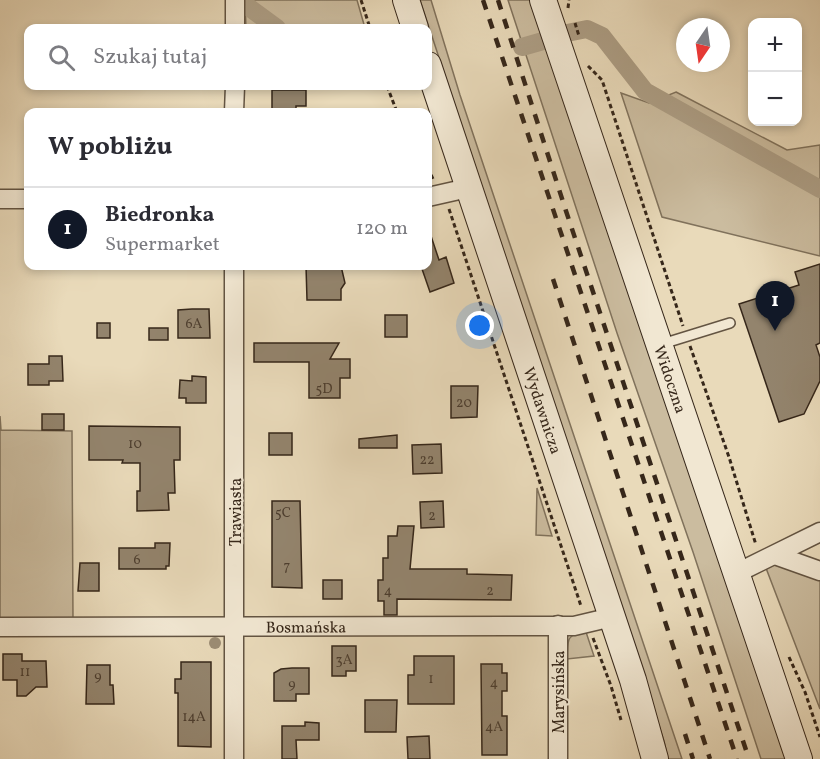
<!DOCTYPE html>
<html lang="pl">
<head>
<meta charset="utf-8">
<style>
  :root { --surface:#fff; --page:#f2f2f3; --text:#2b2b33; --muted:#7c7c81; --line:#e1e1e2; --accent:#111827 }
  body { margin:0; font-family:Vollkorn,serif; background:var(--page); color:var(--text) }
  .controls { position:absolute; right:18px; top:18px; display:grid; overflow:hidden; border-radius:12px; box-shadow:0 3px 9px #0003 }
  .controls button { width:54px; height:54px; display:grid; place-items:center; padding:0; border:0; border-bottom:2px solid var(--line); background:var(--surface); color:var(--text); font:30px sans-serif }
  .compass { position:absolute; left:676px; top:18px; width:54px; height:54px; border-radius:50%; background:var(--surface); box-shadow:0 3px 9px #0003; rotate:193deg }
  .you { position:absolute; left:480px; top:326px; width:21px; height:21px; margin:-15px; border:4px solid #fff; border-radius:50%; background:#1a73e8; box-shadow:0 0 0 9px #1a73e833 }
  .badge { display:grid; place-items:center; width:39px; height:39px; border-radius:50%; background:var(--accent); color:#fff; font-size:20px; font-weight:700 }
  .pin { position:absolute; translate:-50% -50px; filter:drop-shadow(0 2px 3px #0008) }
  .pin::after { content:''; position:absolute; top:32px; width:21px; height:18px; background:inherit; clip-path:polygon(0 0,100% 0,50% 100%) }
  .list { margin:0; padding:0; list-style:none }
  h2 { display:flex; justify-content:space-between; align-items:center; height:78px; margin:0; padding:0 24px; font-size:26px }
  h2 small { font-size:20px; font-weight:400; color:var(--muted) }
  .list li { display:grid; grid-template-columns:39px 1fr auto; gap:18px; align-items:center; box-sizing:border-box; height:84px; padding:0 24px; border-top:2px solid var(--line) }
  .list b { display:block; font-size:22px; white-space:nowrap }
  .list p { margin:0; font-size:20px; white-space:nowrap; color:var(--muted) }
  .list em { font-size:20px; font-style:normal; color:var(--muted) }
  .icon { flex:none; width:33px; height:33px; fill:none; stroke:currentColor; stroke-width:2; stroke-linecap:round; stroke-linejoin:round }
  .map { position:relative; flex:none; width:820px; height:759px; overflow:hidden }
  .search { position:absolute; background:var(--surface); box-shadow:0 3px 9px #0003; left:24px; top:24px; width:408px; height:66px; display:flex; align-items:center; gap:15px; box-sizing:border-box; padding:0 21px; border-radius:12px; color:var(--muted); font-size:22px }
  .panel { position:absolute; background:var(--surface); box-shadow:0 3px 9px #0003; left:24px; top:108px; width:408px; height:162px; border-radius:12px }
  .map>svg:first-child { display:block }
  .green { fill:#cbbc9f; stroke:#80725c; stroke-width:1.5 }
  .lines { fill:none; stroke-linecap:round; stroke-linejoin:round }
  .canal { stroke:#ac9d84; stroke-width:18 }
  .building { fill:#93846d; stroke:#36271a; stroke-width:1.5 }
  .service-casing { stroke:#635442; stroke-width:12 }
  .minor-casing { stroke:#635442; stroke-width:21 }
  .secondary-casing { stroke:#36271a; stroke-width:28 }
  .path { stroke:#36271a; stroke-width:3; stroke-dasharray:4.5 3; stroke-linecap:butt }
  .service { stroke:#f1e7d2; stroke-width:9 }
  .minor { stroke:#f1e7d2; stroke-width:18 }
  .secondary { stroke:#f1e7d2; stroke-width:26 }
  .rail { stroke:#36271a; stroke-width:4.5; stroke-dasharray:10 10; stroke-linecap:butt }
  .tree { fill:#9b8c74 }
  .labels { text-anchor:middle; stroke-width:4.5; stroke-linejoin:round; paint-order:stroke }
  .number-label { font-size:14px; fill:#4d3e2f }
  .street-label { font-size:16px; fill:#36271a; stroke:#f1e7d2 }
</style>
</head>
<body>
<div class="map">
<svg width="820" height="759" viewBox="0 0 820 759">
  <rect width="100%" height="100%" fill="#e9daba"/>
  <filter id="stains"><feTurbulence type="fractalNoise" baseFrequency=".00333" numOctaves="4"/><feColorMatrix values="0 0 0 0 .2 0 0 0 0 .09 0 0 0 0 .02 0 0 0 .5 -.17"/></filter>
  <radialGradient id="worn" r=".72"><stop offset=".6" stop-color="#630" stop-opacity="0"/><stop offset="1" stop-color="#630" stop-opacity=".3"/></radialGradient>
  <path class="green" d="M245,0h112l8,28h-119z
    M420,0h11l29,95 222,664h-14l-4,-18z
    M508,0h24l256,759h-27l-68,-207 -76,-219z
    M676,92l111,58 33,-5v111l-158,-39 -41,-124 28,10z
    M0,416l1,14 71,1 1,190h-73z
    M537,488l15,48 -16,-1z
    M774,564l46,13v132l-54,-141z
    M586,632l8,24 -27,3c1,-18 -2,-25 19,-27z"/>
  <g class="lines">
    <path class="canal" d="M247,6l30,22
      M567,33l20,-4 15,7 43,55 175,98
      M522,47l21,-6"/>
  </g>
  <path class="building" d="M272,90h34v16h-10v6h-24z
    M428,233h2l9,27 7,-3 8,26 -24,9 -9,-26h7z
    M820,264v79l-4,2 4,12v24l-16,33 -25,8 -40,-118 60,-19 -4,-13z
    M306,266h35l4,17 -4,6v11h-34z
    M192,309h17l1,29h-32v-28z
    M385,315h22v22h-22z
    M97,323h13v15h-13z
    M149,328h19v12h-19z
    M254,343h85l-9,16h20v19h-10v20h-31v-36h-55z
    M49,356h13l1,25h-14v4h-21v-21h21z
    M192,376l14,1v26h-20v-5h-7l1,-18 12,1z
    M451,386h27l-1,31 -26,1z
    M42,414h22v16h-22z
    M89,426l91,1v33h-6l1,33h-7l1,17 -32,1v-20h3v-28h-18l1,-3h-34z
    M269,433h23v22h-23z
    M397,435v13h-38v-9z
    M441,444l1,29 -29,1 -1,-29z
    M272,501h28l2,87 -30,-1z
    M443,501l1,26 -23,1 -1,-26z
    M398,526h16l-4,43h57v5l45,1 -1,25 -114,-1v16h-13v-14h-6v-21h5v-22h5v-22h9z
    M155,543h15l-1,23h-3v3h-47v-21h36z
    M80,563h19v28h-21z
    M323,580h19v19h-19z
    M332,646h24v25h-10v5h-14z
    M3,654h19v7h24l1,26h-11l-10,9h-9v-16h-14z
    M414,656h40v48h-46v-29h6z
    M181,662h30v85l-33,-1v-53h-3v-14h6z
    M481,664h21v9h5v18h-5v25h5v39h-25z
    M87,665h23v20h3l1,19h-28z
    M292,668h17v26h-13v7h-22v-28l7,-4z
    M365,700h32l-1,32h-31z
    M305,722l14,1v17h-23l1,19h-15v-33h23z
    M429,736l1,23h-22l-1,-22z"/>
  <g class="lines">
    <defs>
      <path id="service" d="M662,344l68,-21"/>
      <g id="minor">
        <path d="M235,28v-28"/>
        <path d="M234,112l1,-26"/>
        <path d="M428,197l40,-9"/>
        <path d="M0,199h28"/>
        <path d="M775,555l45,16"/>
        <path d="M737,573l83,-41"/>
        <path d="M558,625v134"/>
        <path id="s1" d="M0,627l574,-1 38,-9"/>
        <path d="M234,759v-493"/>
      </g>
      <g id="secondary">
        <path d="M406,0l9,28"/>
        <path id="s2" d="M543,0l256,759"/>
        <path id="s3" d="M428,65l205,615 22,79"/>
      </g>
    </defs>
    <use href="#service" class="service-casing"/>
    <use href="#minor" class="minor-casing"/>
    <use href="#secondary" class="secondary-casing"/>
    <path class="path" d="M361,0l9,28
      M568,8l1,-8
      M575,23l4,13
      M588,66l14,14 81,246
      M387,86l10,26
      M428,168l5,11
      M449,209l132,397
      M690,346l39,111 27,88
      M593,638l18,48 10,34
      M789,657l16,35 15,45"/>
    <use href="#service" class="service"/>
    <use href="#minor" class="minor"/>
    <use href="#secondary" class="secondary"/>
    <path class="rail" d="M483,0l254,759
      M498,0l68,211 183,548
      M553,279l157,480
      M685,734l8,25"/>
  </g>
  <circle class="tree" cx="215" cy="643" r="6"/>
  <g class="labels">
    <g class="number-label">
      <text x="194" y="328">6A</text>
      <text x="324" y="393">5D</text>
      <text x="464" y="407">20</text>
      <text x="135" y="448">10</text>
      <text x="427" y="464">22</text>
      <text x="283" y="517">5C</text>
      <text x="432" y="520">2</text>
      <text x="137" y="564">6</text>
      <text x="287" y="570">7</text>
      <text x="388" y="595">4</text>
      <text x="490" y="595">2</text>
      <text x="344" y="664">3A</text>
      <text x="25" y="676">11</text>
      <text x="98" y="680">9</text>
      <text x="431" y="683">1</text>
      <text x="494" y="687">4</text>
      <text x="292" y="688">9</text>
      <text x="194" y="721">14A</text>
      <text x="494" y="731">4A</text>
    </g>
    <g class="street-label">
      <text dy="6" stroke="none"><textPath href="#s2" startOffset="400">Widoczna</textPath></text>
      <text dy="6" stroke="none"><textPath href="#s3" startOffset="364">Wydawnicza</textPath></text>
      <text transform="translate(235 512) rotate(-90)" y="6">Trawiasta</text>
      <text dy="6" stroke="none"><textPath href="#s1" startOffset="306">Bosmańska</textPath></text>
      <text transform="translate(558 692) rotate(-90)" y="6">Marysińska</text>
    </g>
  </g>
  <rect width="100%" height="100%" filter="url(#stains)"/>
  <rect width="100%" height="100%" fill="url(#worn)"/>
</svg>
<div class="controls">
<button>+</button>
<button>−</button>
</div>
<svg class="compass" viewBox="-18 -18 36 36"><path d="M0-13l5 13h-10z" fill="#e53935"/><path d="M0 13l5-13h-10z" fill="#7c7c81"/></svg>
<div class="you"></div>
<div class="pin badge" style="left:775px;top:331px">1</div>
<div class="search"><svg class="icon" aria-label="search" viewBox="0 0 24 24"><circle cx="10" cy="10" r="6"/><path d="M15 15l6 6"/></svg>Szukaj tutaj</div>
<section class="panel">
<h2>W pobliżu<small></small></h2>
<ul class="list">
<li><span class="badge">1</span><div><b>Biedronka</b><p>Supermarket</p></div><em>120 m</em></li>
</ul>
</section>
</div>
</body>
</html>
